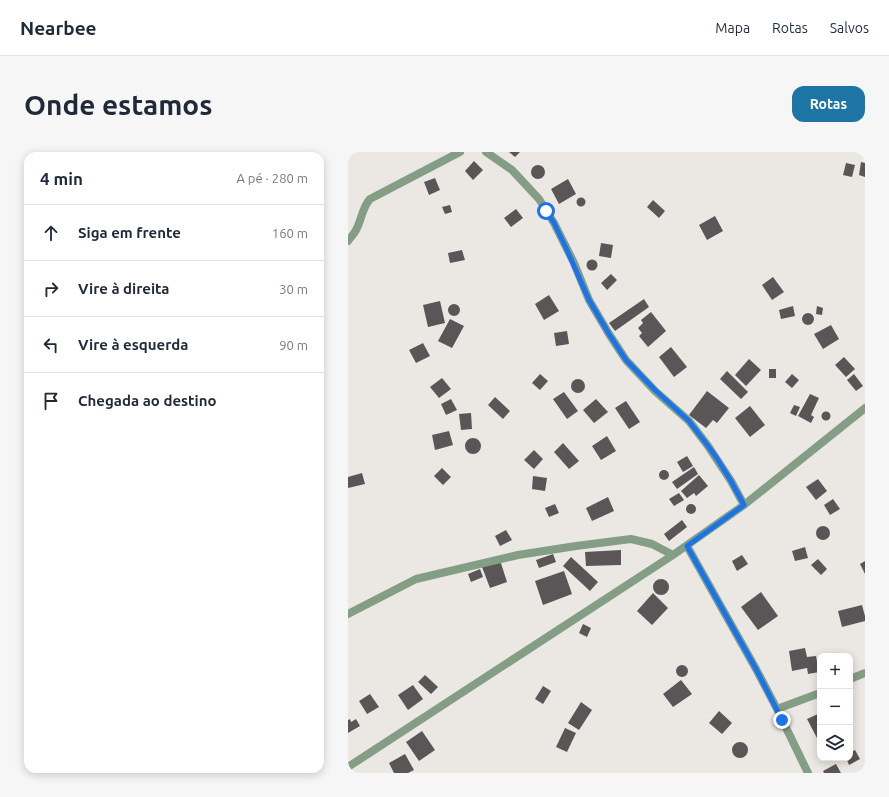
<!DOCTYPE html>
<html lang="pt">
<head>
<meta charset="utf-8">
<style>
  :root { --surface:#fff; --page:#f6f6f7; --text:#1f2937; --muted:#747a83; --line:#e0e1e3; --accent:#1c75a4 }
  body { margin:0; font-family:Ubuntu,sans-serif; background:var(--page); color:var(--text) }
  .controls { position:absolute; right:12px; bottom:12px; display:grid; overflow:hidden; border-radius:8px; box-shadow:0 2px 10px #0003 }
  .controls button { width:36px; height:36px; display:grid; place-items:center; padding:0; border:0; border-bottom:1px solid var(--line); background:var(--surface); color:var(--text); font:20px sans-serif }
  .stop { position:absolute; width:12px; height:12px; margin:-9px; border:3px solid #1a73e8; border-radius:50%; background:#fff }
  .stop.end { background:#1a73e8; border-color:#fff; box-shadow:0 1px 4px #0008 }
  .list { margin:0; padding:0; list-style:none }
  h2 { display:flex; justify-content:space-between; align-items:center; height:52px; margin:0; padding:0 16px; font-size:17px }
  h2 small { font-size:13px; font-weight:400; color:var(--muted) }
  .list li { display:grid; grid-template-columns:26px 1fr auto; gap:12px; align-items:center; box-sizing:border-box; height:56px; padding:0 16px; border-top:1px solid var(--line) }
  .list b { display:block; font-size:15px; white-space:nowrap }
  .list em { font-size:13px; font-style:normal; color:var(--muted) }
  .icon { flex:none; width:22px; height:22px; fill:none; stroke:currentColor; stroke-width:2; stroke-linecap:round; stroke-linejoin:round }
  .map { position:relative; flex:none; width:517px; height:621px; overflow:hidden; border-radius:12px }
  header { display:flex; align-items:center; gap:24px; box-sizing:border-box; height:56px; padding:0 20px; background:var(--surface); border-bottom:1px solid var(--line) }
  header strong { font-size:19px }
  nav { display:flex; gap:22px; margin-inline-start:auto; font-size:14px }
  .intro { display:flex; align-items:center; justify-content:space-between; box-sizing:border-box; height:96px; padding:0 24px }
  h1 { margin:0; font-size:28px }
  .button { padding:10px 18px; border-radius:12px; background:var(--accent); color:#fff; font-size:14px; font-weight:700 }
  main { display:flex; gap:24px; padding:0 24px }
  aside { flex:1; background:var(--surface); border-radius:12px; box-shadow:0 2px 10px #0003 }
  .map>svg:first-child { display:block }
  .building { fill:#5a5557 }
  .lines { fill:none; stroke-linecap:round; stroke-linejoin:round }
  .street { stroke:#839e84; stroke-width:8 }
  .route { stroke:#1a73e8; stroke-width:5 }
</style>
</head>
<body>
<header>
<strong>Nearbee</strong>
<nav><a>Mapa</a><a>Rotas</a><a>Salvos</a></nav>
</header>
<div class="intro"><h1>Onde estamos</h1><a class="button">Rotas</a></div>
<main>
<aside>
<h2>4 min<small>A pé · 280 m</small></h2>
<ul class="list">
<li><svg class="icon" aria-label="ahead" viewBox="0 0 24 24"><path d="M12 20V5M6 11l6-6 6 6"/></svg><div><b>Siga em frente</b></div><em>160 m</em></li>
<li><svg class="icon" aria-label="right" viewBox="0 0 24 24"><path d="M7 20v-9h11M14 6l5 5-5 5"/></svg><div><b>Vire à direita</b></div><em>30 m</em></li>
<li><svg class="icon" aria-label="left" viewBox="0 0 24 24"><path d="M17 20v-9H6M10 6l-5 5 5 5"/></svg><div><b>Vire à esquerda</b></div><em>90 m</em></li>
<li><svg class="icon" aria-label="arrive" viewBox="0 0 24 24"><path d="M6 21V4h12l-3 4 3 4H6"/></svg><div><b>Chegada ao destino</b></div></li>
</ul>
</aside>
<div class="map">
<svg width="517" height="621" viewBox="0 0 517 621">
  <rect width="100%" height="100%" fill="#ebe7e2"/>
  <path class="building" d="M161,0h11l-5,5z
    M126,9l9,9 -10,10 -8,-9z
    M513,10l4,1v14l-6,-2z
    M498,11l9,2 -3,12 -9,-2z
    M183 20a7 7 0 1 1 14 0a7 7 0 1 1-14 0Z
    M87,26l5,12 -11,5 -5,-13z
    M220,27l8,15 -17,10 -8,-15z
    M228.5 50a4.5 4.5 0 1 1 9 0a4.5 4.5 0 1 1-9 0Z
    M305,48l12,11 -6,7 -12,-11z
    M102,53l2,7 -7,2 -3,-7z
    M168,57l7,9 -12,9 -7,-9z
    M367,64l8,15 -16,9 -8,-15z
    M253,91l12,2 -2,13 -12,-2z
    M114,98l3,10 -15,3 -2,-10z
    M238.5 113a5.5 5.5 0 1 1 11 0a5.5 5.5 0 1 1-11 0Z
    M263,122l6,6 -10,10 -6,-7z
    M425,125l11,15 -12,8 -10,-15z
    M201,143l10,16 -15,9 -9,-16z
    M296,147l5,8 -34,24 -6,-8z
    M92,149l5,22 -17,4 -5,-22z
    M100 158a6 6 0 1 1 12 0a6 6 0 1 1-12 0Z
    M445,154l2,10 -14,3 -2,-9z
    M469,154l6,2 -1,7 -6,-1z
    M303,160l15,19 -18,16 -9,-11 3,-3 -4,-5 5,-5 -2,-3z
    M454 167a6 6 0 1 1 12 0a6 6 0 1 1-12 0Z
    M102,167l14,7 -12,22 -14,-7z
    M483,173l8,14 -16,10 -9,-15z
    M219,179l2,13 -13,2 -2,-13z
    M75,191l7,13 -14,7 -7,-13z
    M323,195l16,20 -13,10 -15,-20z
    M496,205l11,12 -9,8 -11,-12z
    M401,207l12,11 -15,16 -11,-11z
    M421,217h7v9h-7z
    M379,219l21,21 -7,7 -21,-20z
    M192,222l8,7 -8,9 -8,-7z
    M444,222l7,6 -7,8 -7,-6z
    M506,222l9,12 -7,5 -9,-11z
    M94,226l9,11 -12,9 -9,-11z
    M223 234a7 7 0 1 1 14 0a7 7 0 1 1-14 0Z
    M359,239l22,17 -12,15 -4,-3 -7,8 -17,-13z
    M216,240l14,19 -11,8 -14,-20z
    M462,242l9,4 -8,17 3,2 -3,6 -13,-7z
    M147,245l15,14 -7,8 -15,-14z
    M103,247l6,11 -11,5 -5,-11z
    M248,247l12,13 -14,11 -11,-13z
    M278,249l14,21 -11,7 -14,-21z
    M446,253l6,2 -4,9 -6,-3z
    M402,254l15,19 -15,12 -15,-19z
    M473.5 264a4.5 4.5 0 1 1 9 0a4.5 4.5 0 1 1-9 0Z
    M123,261l1,16 -11,1 -2,-16z
    M101,279l4,14 -18,5 -3,-15z
    M259,284l9,15 -15,9 -9,-14z
    M117 294a8 8 0 1 1 16 0a8 8 0 1 1-16 0Z
    M215,291l16,18 -10,8 -15,-17z
    M186,298l9,9 -9,10 -10,-9z
    M339,304l6,10 -10,6 -6,-10z
    M346,315l4,7 -21,15 -5,-7z
    M94,316l9,9 -8,8 -9,-9z
    M311 323a5 5 0 1 1 10 0a5 5 0 1 1-10 0Z
    M14,321l3,11 -17,4v-11z
    M351,323l9,11 -12,10 -2,-3 -7,5 -6,-7z
    M185,324l14,2 -2,13 -13,-2z
    M470,327l9,12 -11,9 -10,-13z
    M331,341l5,7 -10,6 -5,-7z
    M260,345l6,14 -22,10 -6,-13z
    M485,347l7,10 -10,6 -6,-10z
    M338 357a5 5 0 1 1 10 0a5 5 0 1 1-10 0Z
    M207,352l4,9 -10,4 -4,-9z
    M334,368l5,7 -18,14 -5,-7z
    M468 381a7 7 0 1 1 14 0a7 7 0 1 1-14 0Z
    M158,378l6,10 -12,6 -5,-10z
    M457,395l3,11 -13,3 -3,-10z
    M273,398v15l-35,1 -1,-14z
    M205,402l3,8 -17,6 -3,-8z
    M394,403l6,9 -11,7 -5,-10z
    M223,405l27,25 -8,9 -27,-25z
    M470,407l9,10 -6,6 -10,-10z
    M152,408l7,22 -17,6 -8,-21z
    M517,409v13l-5,-10z
    M132,417l3,8 -12,5 -3,-8z
    M216,419l8,23 -29,11 -8,-24z
    M305 435a8 8 0 1 1 16 0a8 8 0 1 1-16 0Z
    M413,440l17,24 -20,14 -17,-23z
    M305,441l15,15 -16,17 -15,-14z
    M514,453l3,11v5l-23,6 -4,-16z
    M235,472l8,4 -4,9 -8,-4z
    M457,496l2,9 9,-1 3,16 -11,2 -1,-6 -15,3 -3,-20z
    M328 519a6 6 0 1 1 12 0a6 6 0 1 1-12 0Z
    M77,523l13,12 -7,7 -13,-12z
    M333,528l11,14 -19,13 -10,-13z
    M65,533l10,14 -15,11 -10,-15z
    M195,534l8,5 -8,13 -8,-5z
    M22,542l9,13 -12,7 -8,-13z
    M233,550l11,8 -13,20 -11,-7z
    M371,559l13,12 -10,11 -13,-11z
    M472,561v23l-3,2 -10,-19z
    M2,567l1,3 5,-3 4,7 -12,7v-13z
    M217,576l11,5 -9,19 -11,-5z
    M74,579l13,19 -16,11 -13,-19z
    M384 598a8 8 0 1 1 16 0a8 8 0 1 1-16 0Z
    M507,598l5,9 -11,6 -3,-7h4v-5z
    M57,602l9,16 -6,3h-14l-5,-10z
    M488,612l5,9h-17l-1,-2z"/>
  <g class="lines">
    <path class="street" d="M138,0l26,18 27,29 15,24 20,40 15,37 20,34 17,26 29,31 34,30 19,25 23,35 13,24
      M0,89c3,-4 7,-8 9,-13 5,-10 5,-20 13,-29l90,-47
      M339,394l69,123 21,40 31,64
      M0,462l68,-35 102,-24 58,-9 55,-7 21,5 21,11
      M502,527l15,-6
      M429,557l43,-16
      M0,615l325,-212 71,-50 121,-97"/>
  </g>
  <g class="lines">
    <path class="route" d="M198,59l8,12 13,27 22,50 20,34 17,26 29,30 34,31 19,25 8,11 15,24 13,24 -57,41 69,123 26,51"/>
  </g>
</svg>
<div class="controls">
<button>+</button>
<button>−</button>
<button><svg class="icon" aria-label="layers" viewBox="0 0 24 24"><path d="M12 4l9 5-9 5-9-5zM3 14l9 5 9-5"/></svg></button>
</div>
<div class="stop" style="left:198px;top:59px"></div>
<div class="stop end" style="left:434px;top:568px"></div>
</div>
</main>
</body>
</html>
